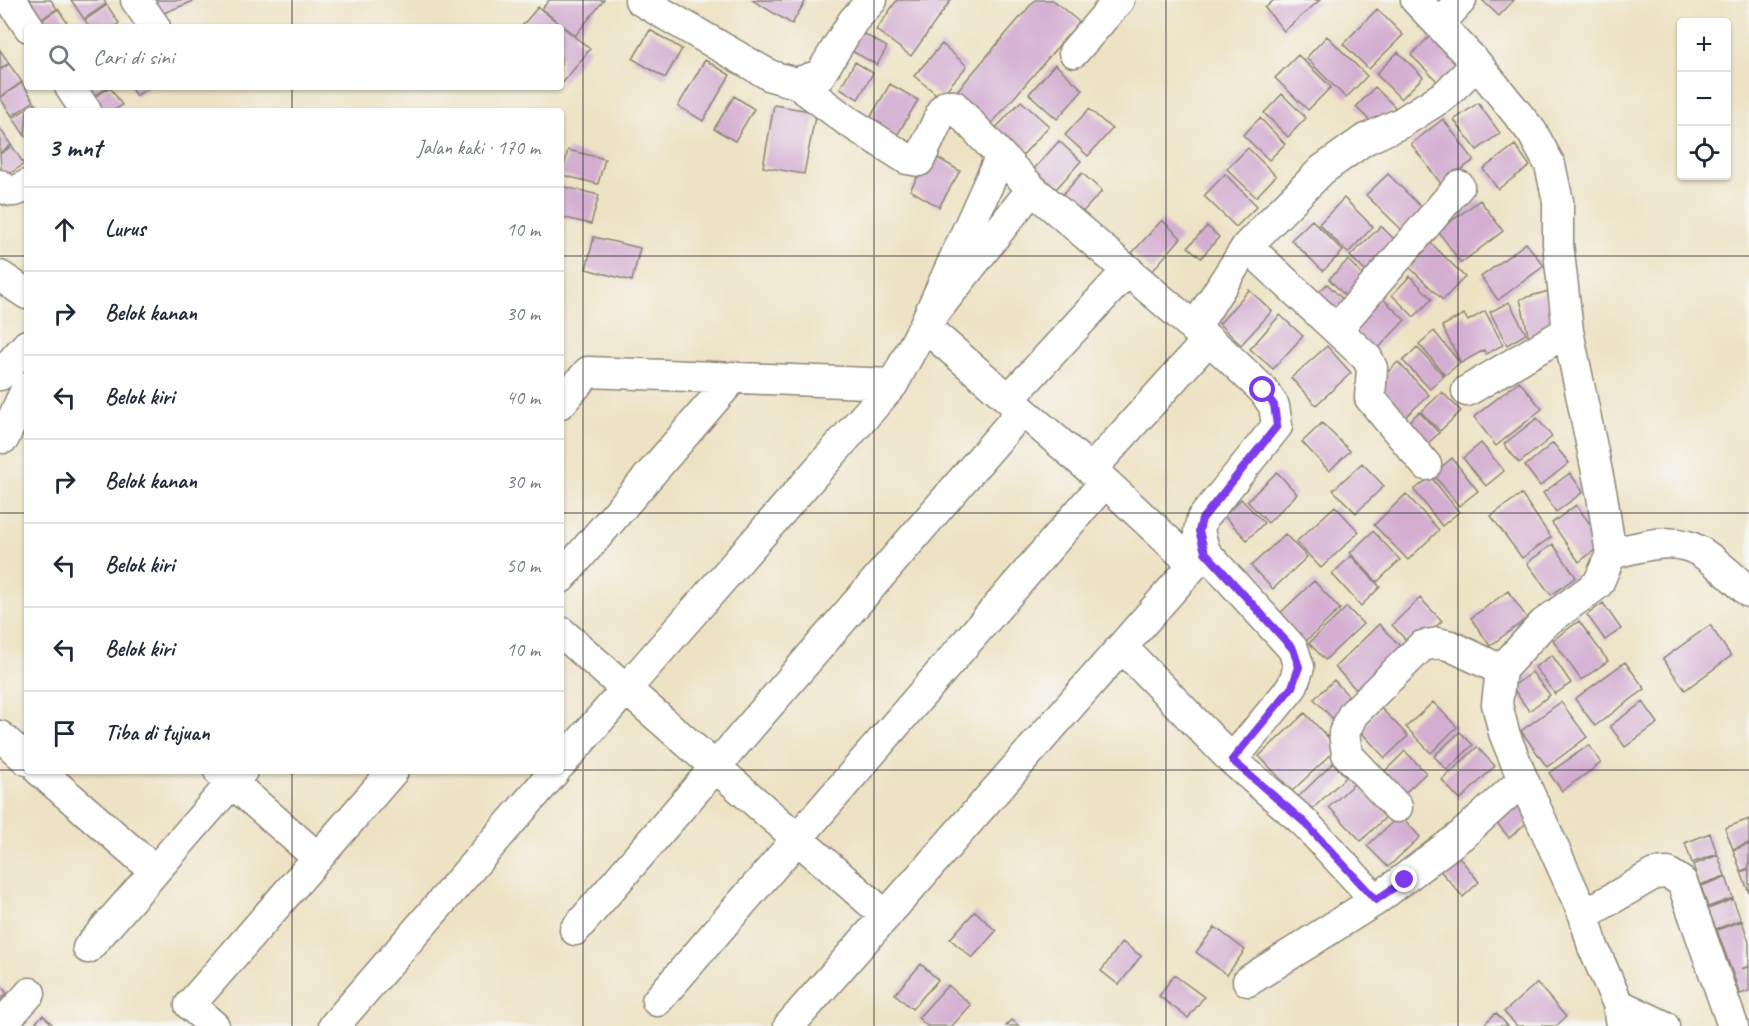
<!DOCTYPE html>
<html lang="id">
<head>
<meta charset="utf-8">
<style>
  :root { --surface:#fff; --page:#f2f2f3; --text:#1f2937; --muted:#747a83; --line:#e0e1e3 }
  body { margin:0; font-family:Caveat,sans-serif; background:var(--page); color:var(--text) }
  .controls { position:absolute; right:18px; top:18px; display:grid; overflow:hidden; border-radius:6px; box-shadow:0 2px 4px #0004 }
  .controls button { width:54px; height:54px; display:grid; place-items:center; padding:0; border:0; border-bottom:2px solid var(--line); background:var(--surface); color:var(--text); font:30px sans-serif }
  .stop { position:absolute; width:18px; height:18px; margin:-14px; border:4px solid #7c3aed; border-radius:50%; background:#fff }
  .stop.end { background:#7c3aed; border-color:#fff; box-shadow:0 2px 6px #0008 }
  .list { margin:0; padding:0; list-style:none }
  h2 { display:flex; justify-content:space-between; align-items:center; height:78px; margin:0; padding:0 24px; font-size:26px }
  h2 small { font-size:20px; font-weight:400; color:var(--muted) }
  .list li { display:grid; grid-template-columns:39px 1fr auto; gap:18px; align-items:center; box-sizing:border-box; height:84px; padding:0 24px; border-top:2px solid var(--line) }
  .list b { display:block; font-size:22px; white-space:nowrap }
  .list em { font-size:20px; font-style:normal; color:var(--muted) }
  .icon { flex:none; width:33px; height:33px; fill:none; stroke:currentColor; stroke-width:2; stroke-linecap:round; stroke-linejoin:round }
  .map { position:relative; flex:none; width:1749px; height:1026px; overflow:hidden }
  .search { position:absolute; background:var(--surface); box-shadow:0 2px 4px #0004; left:24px; top:24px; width:540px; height:66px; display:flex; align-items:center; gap:15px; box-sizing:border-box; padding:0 21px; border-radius:6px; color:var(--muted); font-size:22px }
  .panel { position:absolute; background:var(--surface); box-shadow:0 2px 4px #0004; left:24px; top:108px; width:540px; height:666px; border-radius:6px }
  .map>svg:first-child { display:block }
  .building { fill:#d3aed1 }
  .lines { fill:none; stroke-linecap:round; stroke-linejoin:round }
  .minor-casing { stroke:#8c8677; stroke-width:33 }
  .minor { stroke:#fff; stroke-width:30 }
  .route { stroke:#7c3aed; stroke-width:8 }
  .grid { fill:none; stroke:#2b2b2b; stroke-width:1.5; stroke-opacity:0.55 }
</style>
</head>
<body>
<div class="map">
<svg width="1749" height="1026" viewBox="0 0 1749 1026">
  <rect width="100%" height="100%" fill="#f6f6f2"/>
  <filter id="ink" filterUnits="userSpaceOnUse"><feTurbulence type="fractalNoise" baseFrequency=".0167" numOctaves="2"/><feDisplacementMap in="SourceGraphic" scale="12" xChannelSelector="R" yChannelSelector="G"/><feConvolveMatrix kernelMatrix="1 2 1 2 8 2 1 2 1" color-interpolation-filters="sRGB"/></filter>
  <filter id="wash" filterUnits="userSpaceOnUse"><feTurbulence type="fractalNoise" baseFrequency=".008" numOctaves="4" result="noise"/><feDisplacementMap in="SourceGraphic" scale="24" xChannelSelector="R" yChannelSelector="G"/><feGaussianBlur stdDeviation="1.35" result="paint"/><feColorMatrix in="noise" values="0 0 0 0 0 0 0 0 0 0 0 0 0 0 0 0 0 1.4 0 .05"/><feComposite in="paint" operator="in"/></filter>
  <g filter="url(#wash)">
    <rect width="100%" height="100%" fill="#ede2c3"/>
    <g id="blocks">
      <path class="building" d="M30,0h21l6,9 -23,15 -12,-18z
        M71,0h33l2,4 -22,15z
        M153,0h43l-37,15z
        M549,0h55l-29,36 -33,-27z
        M752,0h54l-14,24z
        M897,0h54l-40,56 -35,-26z
        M1035,0h18l26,22 -92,107 -36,-31z
        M1274,0h46l-36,31 -19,-23z
        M1482,0h32l-15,16z
        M107,5l12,18 -5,4h-25l-4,-7z
        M538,7l52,42 -29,36v-58h-40z
        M58,9l12,18h-33l-2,-3z
        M1377,9l26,26 -34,34 -26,-25z
        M650,30l32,19 -17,29 -32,-19z
        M861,32l26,15 -10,18 -27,-15z
        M1327,36l40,40 -21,22 -40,-40z
        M1430,36l32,32 -19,19 -32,-32z
        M942,44l25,22 -27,31 -26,-21z
        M0,50l9,13 -9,6z
        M1398,52l25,25 -22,22 -25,-25z
        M1298,55l33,32 -23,23 -33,-32z
        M705,60l25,15 -27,46 -25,-15z
        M855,62l18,11 -15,26 -18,-11z
        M9,64l13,18 -22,15v-27z
        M1055,64l28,26 -26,29 -28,-25z
        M22,83l12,18 -22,15 -12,-18z
        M890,84l28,16 -23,39 -28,-16z
        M77,87h31l-21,14z
        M110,87l12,18 -9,6h-19l-7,-9z
        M130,87h20l-14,9z
        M1375,87l20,20 -19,20 -20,-20z
        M1282,94l24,24 -18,19 -24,-24z
        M734,96l20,13 -19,32 -21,-12z
        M1021,101l28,25 -28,31 -28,-26z
        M35,103l6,8h-14l-2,25 -12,-18z
        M1478,103l22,30 -23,17 -23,-30z
        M774,105l42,7 -12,62 -41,-7z
        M1089,109l23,20 -24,27 -23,-21z
        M1260,118l25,26 -16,16 -26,-25z
        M1443,119l31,41 -33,24 -30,-40z
        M0,128l11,17 -11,8z
        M1059,141l22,20 -25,28 -22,-20z
        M1515,145l15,21 -32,23 -15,-20z
        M12,146l12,18 -22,15 -2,-25z
        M1248,148l28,28 -20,21 -29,-28z
        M568,150l37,9 -7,25 -36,-9z
        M931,154l29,17 -21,36 -29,-17z
        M1082,173l20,18 -26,28 -19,-18z
        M1225,174l32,32 -21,21 -32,-31z
        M1388,174l35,35 -21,21 -36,-35z
        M561,186l38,9 -8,29 -30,-7z
        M1344,198l29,29 -25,26 -29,-29z
        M1480,200l23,31 -42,32 -23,-32z
        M1162,220l19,18 -29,33 -20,-18z
        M1312,220l31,31 -20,20 -32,-31z
        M1207,226l12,11 -18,21 -13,-11z
        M1381,226l19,19 -30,31 -20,-20z
        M594,237l46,11 -8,33 -46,-12z
        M1426,238l39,39 -22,23 -40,-39z
        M1526,243l18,23 -46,34 -17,-23z
        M1348,260l25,26 -19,19 -25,-26z
        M1410,276l22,23 -18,18 -22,-22z
        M1327,284l24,23 -15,16 -24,-24z
        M1249,290l23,21 -31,34 -22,-21z
        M1549,291l9,40 -29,7 -9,-39z
        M1381,297l24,23 -36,38 -26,-26z
        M1509,302l17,32 -19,11 -17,-33z
        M1485,311l18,34 -17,9 -2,-4 -23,13 -19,-37 22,-12 4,7z
        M1280,315l23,21 -30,33 -23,-20z
        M1434,331l26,32 -15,12 -26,-31z
        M1327,346l24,27 -35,32 -25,-27z
        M1417,347l27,29 -14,13 -27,-28z
        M1398,362l31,33 -26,24 -31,-32z
        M1519,381l23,28 -46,37 -22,-29z
        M1442,392l19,19 -21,20 -19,-19z
        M1419,412l20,21 -20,19 -20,-21z
        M1537,418l15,19 -33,26 -15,-19z
        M1322,423l28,28 -21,20 -27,-29z
        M1481,443l23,28 -18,15 -23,-28z
        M1553,443l16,20 -29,23 -15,-20z
        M1452,458l26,33 -19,15 -26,-32z
        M1362,463l22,23 -28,27 -23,-23z
        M1277,472l20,22 -29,29 -21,-22z
        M1570,473l13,19 -27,20 -13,-19z
        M1431,477l28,35 -17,14 -28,-36z
        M1406,494l33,36 -31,30 -34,-35z
        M1521,494l30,43 -29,21 -31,-42z
        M1241,499l23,24 -17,17 -23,-24z
        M1576,505l28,38 -25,19 -27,-39z
        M1335,506l24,26 -38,36 -25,-26z
        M1373,531l27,29 -23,22 -27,-29z
        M1285,534l22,23 -34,32 -22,-23z
        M1553,544l23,33 -25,18 -24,-32z
        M1351,556l29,31 -19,19 -29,-32z
        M1314,581l26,28 -36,34 -26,-28z
        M1508,591l19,27 -37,28 -19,-28z
        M1420,598l22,23 -29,27 -21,-23z
        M1603,603l18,26 -16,11 -18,-25z
        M1347,607l16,17 -38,36 -16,-17z
        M1579,621l29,40 -27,19 -28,-40z
        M1379,624l27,28 -45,43 -26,-28z
        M1710,625l21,31 -46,34 -22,-31z
        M1552,655l19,28 -16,11 -20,-27z
        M1625,662l20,27 -50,37 -20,-27z
        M1532,672l18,23 -21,16 -17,-24z
        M1334,680l20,22 -19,19 -21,-22z
        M1433,702l24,25 -26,26 -25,-26z
        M1561,702l26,35 -40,30 -26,-36z
        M1643,702l15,21 -33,24 -15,-21z
        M1381,708l27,28 -23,22 -26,-28z
        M1305,713l33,35 -46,43 -33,-35z
        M1460,732l13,13 -26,25 -13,-14z
        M1589,745l12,18 -39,28 -13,-18z
        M1477,747l18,19 -35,34 -18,-20z
        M1405,751l21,22 -21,20 -20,-22z
        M1333,763l13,14 -36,34 -13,-13z
        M1357,781l32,33 -28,27 -32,-34z
        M1515,799l16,20 -22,19 -16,-20z
        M1400,815l20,22 -32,30 -21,-21z
        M1749,819v24l-16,6 -8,-21z
        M1710,833l7,21 -25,9 -7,-20z
        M1749,844v24l-8,3 -8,-21z
        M1455,852l24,30 -16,15 -26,-30z
        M1718,855l7,21 -25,9 -7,-20z
        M1749,869v24l-8,-21z
        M1726,877l7,21 -25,9 -7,-21z
        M1733,899l8,21 -25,9 -8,-20z
        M975,911l21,20 -24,27 -22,-19z
        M1742,921l7,21v24l-8,3 8,-2v24l-9,3 -23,-64z
        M1215,927l30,23 -18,25 -31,-23z
        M1122,942l19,14 -22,29 -18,-14z
        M921,964l17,16 -26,29 -17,-15z
        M1174,975l30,22 -16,21 -29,-22z
        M1537,983l29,34 -10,9h-39l-13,-14z
        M0,985l7,8 -7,7z
        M948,985l23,20 -19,21h-25l-9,-8z
        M1496,1013l12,13h-26z
        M43,1015l11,11h-22z
        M1012,1020l7,6h-13z"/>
    </g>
  </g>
  <g filter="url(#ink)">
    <use href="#blocks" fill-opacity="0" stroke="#8c8677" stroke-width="1.5"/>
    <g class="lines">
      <defs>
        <path id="minor" d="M11,0l18,27
          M136,0l19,27
          M640,0l131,76 25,7 50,37 61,39 12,2 24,-52 4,-4 7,1 78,83 192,164 39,37 11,16 3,20 -75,93 -3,12 6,21 88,97 6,18 -7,20 -60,73 72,62 72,78 86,-65 61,-55
          M1416,0l61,64 55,68 18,33 8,36v43l10,87 34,165 9,58 -13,30 -55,40 -42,46 -4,34 7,29 19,47 61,135 9,32 25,57 3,22
          M1439,24l22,-24
          M1074,52l45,-52
          M796,83l24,-8 33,-54 19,-21
          M70,87l16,24
          M1000,158l-76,168 108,-137
          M0,185c11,9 16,7 27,0
          M1247,246l120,112 5,10 -2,30 56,67
          M0,276l27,18
          M1194,329l53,-83 75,-76 42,-30 37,-17 44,-28 32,-31
          M1337,329l122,-143
          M0,375l27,-30
          M1467,391l101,-60
          M1009,399l119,-129
          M561,403l27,-31 305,12
          M4,438l23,-51
          M1091,470l117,-130
          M1611,554c77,-21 81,-13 138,38
          M561,578l173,-201
          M561,632l65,57 -65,75
          M1122,647l110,113
          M0,736l27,24
          M40,771l115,100
          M219,771l99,87
          M1397,807l-50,-53 -3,-21 9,-19 69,-68 16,-3 13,3 50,24
          M1584,915l70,-41 14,-1 14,9 51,144
          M886,916l-260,-227 267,-305 31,-58 181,156 89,83
          M575,930l447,-519
          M88,948l154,-177
          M1248,981l128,-81
          M657,1001l448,-519
          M1618,1004l46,22
          M0,1026l30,-33
          M214,1026l-24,-21 203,-234
          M334,1026l221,-255
          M789,1026l416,-474"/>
      </defs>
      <use href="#minor" class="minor-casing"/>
      <use href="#minor" class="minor"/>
    </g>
  </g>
  <g class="lines" filter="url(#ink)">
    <path class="route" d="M1263,390l11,15 3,21 -75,93 -3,12 6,21 88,97 6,18 -7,20 -60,73 72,62 72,78 29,-20"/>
  </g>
  <path class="grid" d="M292,0v27M583,0v1026M874,0v1026M1166,0v1026M1458,0v1026M292,87v24M0,256h27M561,256h1188M0,513h27M561,513h1188M0,770h27M561,770h1188M292,771v255"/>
</svg>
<div class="controls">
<button>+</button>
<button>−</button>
<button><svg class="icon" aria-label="locate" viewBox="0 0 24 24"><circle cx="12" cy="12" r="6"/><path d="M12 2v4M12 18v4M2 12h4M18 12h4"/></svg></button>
</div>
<div class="stop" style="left:1263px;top:390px"></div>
<div class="stop end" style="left:1405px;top:880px"></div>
<div class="search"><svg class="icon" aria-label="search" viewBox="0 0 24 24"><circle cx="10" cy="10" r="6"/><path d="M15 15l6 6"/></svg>Cari di sini</div>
<section class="panel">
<h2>3 mnt<small>Jalan kaki · 170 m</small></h2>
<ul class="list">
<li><svg class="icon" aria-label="ahead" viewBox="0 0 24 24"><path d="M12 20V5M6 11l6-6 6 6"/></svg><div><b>Lurus</b></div><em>10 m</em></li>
<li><svg class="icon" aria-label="right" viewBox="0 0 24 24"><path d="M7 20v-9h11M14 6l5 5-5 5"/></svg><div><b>Belok kanan</b></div><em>30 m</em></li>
<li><svg class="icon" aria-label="left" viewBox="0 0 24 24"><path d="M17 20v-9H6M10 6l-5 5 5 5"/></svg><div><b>Belok kiri</b></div><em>40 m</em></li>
<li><svg class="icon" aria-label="right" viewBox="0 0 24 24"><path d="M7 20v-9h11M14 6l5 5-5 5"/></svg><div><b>Belok kanan</b></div><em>30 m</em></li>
<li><svg class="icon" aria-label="left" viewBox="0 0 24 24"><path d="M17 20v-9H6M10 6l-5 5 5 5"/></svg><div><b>Belok kiri</b></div><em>50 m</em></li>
<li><svg class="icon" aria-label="left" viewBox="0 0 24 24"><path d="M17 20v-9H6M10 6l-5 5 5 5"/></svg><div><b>Belok kiri</b></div><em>10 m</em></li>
<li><svg class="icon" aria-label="arrive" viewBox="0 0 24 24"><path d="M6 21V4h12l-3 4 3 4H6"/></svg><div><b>Tiba di tujuan</b></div></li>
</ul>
</section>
</div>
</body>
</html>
